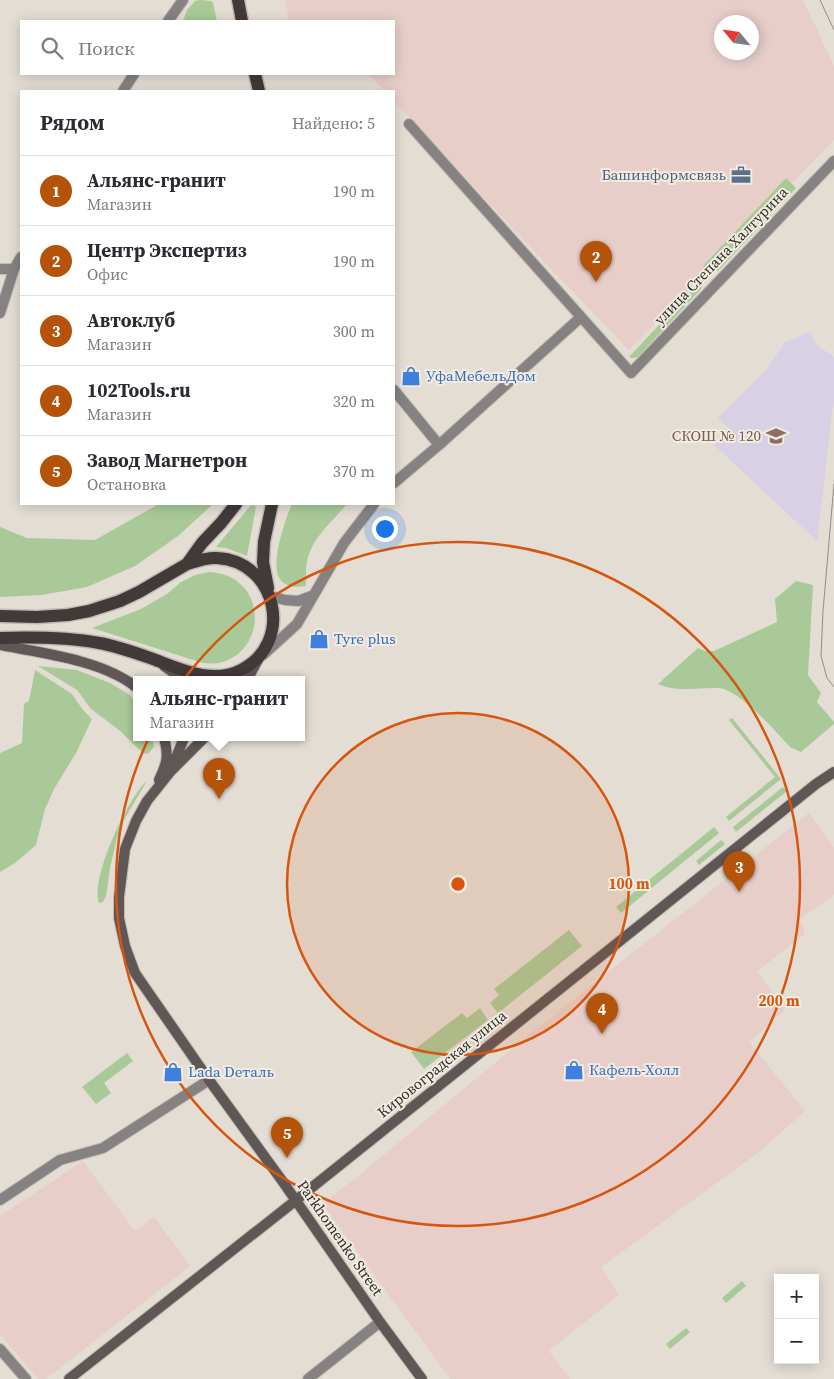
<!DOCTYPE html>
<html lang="ru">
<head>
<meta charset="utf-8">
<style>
  :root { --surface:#fff; --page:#f7f7f7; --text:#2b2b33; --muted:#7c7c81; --line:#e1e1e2; --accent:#b45309 }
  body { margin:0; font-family:"Source Serif 4",serif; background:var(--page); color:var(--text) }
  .controls { position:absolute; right:15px; bottom:15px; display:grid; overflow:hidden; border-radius:0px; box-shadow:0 2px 12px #0003 }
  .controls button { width:45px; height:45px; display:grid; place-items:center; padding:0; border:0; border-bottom:1px solid var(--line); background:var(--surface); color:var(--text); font:25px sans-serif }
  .compass { position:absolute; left:714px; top:15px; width:45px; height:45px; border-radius:50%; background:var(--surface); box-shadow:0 2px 12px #0003; rotate:299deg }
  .you { position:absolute; left:384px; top:528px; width:18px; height:18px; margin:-12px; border:4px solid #fff; border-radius:50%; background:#1a73e8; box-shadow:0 0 0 8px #1a73e833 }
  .badge { display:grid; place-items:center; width:32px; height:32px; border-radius:50%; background:var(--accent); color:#fff; font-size:16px; font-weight:700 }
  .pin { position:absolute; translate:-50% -41px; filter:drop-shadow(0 1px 2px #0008) }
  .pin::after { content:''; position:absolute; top:26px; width:18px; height:15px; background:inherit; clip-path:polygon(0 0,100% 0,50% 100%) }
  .popup { position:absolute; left:133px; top:676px; width:172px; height:65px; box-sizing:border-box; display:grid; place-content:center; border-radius:0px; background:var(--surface); filter:drop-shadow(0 1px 4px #0005); font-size:16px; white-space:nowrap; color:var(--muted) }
  .popup b { font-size:19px; color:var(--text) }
  .popup::after { content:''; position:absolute; left:50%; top:100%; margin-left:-10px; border:10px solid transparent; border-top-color:var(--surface) }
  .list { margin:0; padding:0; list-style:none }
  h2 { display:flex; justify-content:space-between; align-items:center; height:65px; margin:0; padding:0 20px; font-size:21px }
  h2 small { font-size:16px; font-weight:400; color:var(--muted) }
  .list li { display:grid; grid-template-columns:32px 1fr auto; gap:15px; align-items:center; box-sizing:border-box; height:70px; padding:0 20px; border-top:1px solid var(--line) }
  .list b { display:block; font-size:19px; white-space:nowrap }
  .list p { margin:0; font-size:16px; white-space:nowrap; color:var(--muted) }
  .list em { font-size:16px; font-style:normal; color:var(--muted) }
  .icon { flex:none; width:28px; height:28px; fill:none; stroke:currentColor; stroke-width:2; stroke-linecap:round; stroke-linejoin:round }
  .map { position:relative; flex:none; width:834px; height:1379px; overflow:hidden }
  .search { position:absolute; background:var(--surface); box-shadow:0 2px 12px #0003; left:20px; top:20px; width:375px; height:55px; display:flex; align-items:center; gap:12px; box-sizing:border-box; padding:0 18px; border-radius:0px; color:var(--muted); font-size:19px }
  .panel { position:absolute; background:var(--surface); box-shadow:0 2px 12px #0003; left:20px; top:90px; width:375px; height:415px; border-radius:0px }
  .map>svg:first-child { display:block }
  .commercial { fill:#e7cec8; fill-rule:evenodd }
  .education { fill:#d8d0e5 }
  .green { fill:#a9ca98 }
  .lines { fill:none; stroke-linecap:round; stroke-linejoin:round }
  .street-casing { stroke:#bfbab2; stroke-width:12 }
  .secondary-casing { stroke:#bfbab2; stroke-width:12 }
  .primary-casing { stroke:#bfbab2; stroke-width:15 }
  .street { stroke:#878282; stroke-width:10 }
  .secondary { stroke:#5e5756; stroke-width:10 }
  .primary { stroke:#423939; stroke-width:12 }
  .tram { stroke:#928e87; stroke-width:1 }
  .ring { fill:none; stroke:#d6550f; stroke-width:2.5 }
  .labels { text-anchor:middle; stroke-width:4; stroke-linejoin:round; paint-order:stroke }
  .service-label { font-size:15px; fill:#4e5e75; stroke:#f1ebe1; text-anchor:end }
  .street-label { font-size:15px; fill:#312f2c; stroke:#f1ebe1 }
  .shop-label { font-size:15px; fill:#366cbe; stroke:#f1ebe1; text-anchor:start }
  .education-label { font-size:15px; fill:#785e54; stroke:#f1ebe1; text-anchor:end }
  .centre { fill:#d6550f; stroke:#f1ebe1; stroke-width:2.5 }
  .ring-label { font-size:15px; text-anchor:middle; font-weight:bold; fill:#d6550f; stroke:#f1ebe1; stroke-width:4; stroke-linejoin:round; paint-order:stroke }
</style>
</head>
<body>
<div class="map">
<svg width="834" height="1379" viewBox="0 0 834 1379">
  <rect width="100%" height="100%" fill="#e3ddd4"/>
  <path class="commercial" d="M285,0h518l31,66v74l-205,210 -82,-85 -153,-164v-10h-9l-17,-17h26v-53h-105zM722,22h30v30h-30z
    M809,813l25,35v47l-34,24 5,15 -48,37 28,39 -36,32 56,69 -46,41 -158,115 18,28 -70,56 21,28h-120l-125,-172 -1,-5 28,-21 173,-143z
    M83,1161l52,70 19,-14 36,49 -144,113h-8l-38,-45v-118z"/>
  <path class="education" d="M810,332l7,13 17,12v40l-17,144 -103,-96 16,-16 -12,-11 49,-49 18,-27z"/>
  <path class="green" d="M200,0l11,1 2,2 4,18h-34l4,-11 8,-9z
    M786,178l10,10 -78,83h-11l-4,-5z
    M700,281l2,3 -1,5 -63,68 -6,1 -3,-1z
    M159,504h54l-35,32 -43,30 -48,21 -45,8 -42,2v-70l27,11 68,2z
    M252,504l4,3 -9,49 -21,-8 -10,-1z
    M292,504h55c-13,16 -31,30 -38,50 -4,10 -3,21 -3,32 -10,2 -23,1 -28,-10 -6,-17 7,-56 14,-72z
    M209,572c11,1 21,3 29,10 30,24 18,74 -20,81 -5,1 -10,0 -15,0l-111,-35 49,-19 26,-15 14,-12 14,-7z
    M796,581l17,4 -5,90 13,18 -4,9 17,20v2l-33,28 -11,-5c-15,-16 -50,-57 -71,-59 -20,-1 -42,5 -61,-4l40,-36 7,3h9l63,-29 -2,-23z
    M38,666l39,4 33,13 20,12 6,9v34h16l2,9 -6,7 -5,-1 -24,-23 -28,-21 -14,-19z
    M35,670l37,24 11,16 9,9 -16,34 -22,36 -9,20 -9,36 -21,18 -15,9v-119l22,-10 2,-39 5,-3z
    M732,718l49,61 -52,42 -3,-4 49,-40 -46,-57z
    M147,781l-22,37 -8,20 -7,30 -4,28 -3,6 -4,1c-9,-24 29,-106 48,-122z
    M783,787l4,4 -51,41 -3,-5z
    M714,827l5,6 -98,80 -5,-6z
    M721,840l4,4 -26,21 -3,-4z
    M569,930l13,16 -84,67 -8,-10 9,-8 -5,-6z
    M480,1008l8,12 -64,49 -13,-17 51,-39 5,5z
    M127,1053l6,8 -29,22 7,10 -15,11 -14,-17z
    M742,1281l4,5 -20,17 -4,-5z
    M686,1328l4,4 -20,17 -4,-5z"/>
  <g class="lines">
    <defs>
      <path id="street" d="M168,21l15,-21
        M123,91l11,-17
        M409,124l222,249 203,-212
        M0,269h14
        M0,313l14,-44 7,-12
        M394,390l45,55
        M394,483l45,-38 142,-128
        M270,596l15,4 13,1 16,-6
        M263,655l34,-31 47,-81 30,-39
        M0,1200l60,-40 43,-12 106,-68
        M0,1349l26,30
        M308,1379l72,-57"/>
      <path id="secondary" d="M0,645c42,8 102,15 136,42
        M164,666l9,6 7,8
        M247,680l12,-22
        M204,738l-33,33 -24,30 -11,20 -11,28 -6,48v21l6,28 10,27 74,107 74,102 97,140 42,57
        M173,765l11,-27
        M159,780c8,-17 10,-24 5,-42
        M69,1379l226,-178 521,-417 18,-12"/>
      <path id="primary" d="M238,0l4,21
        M255,74l4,17
        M268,588l-5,-26 1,-20 8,-38
        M0,616l37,1 31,-2 21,-4 31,-10 19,-9 48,-28 15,-21 19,-20 15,-19
        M0,638c33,-1 66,-1 99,5 18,3 37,10 54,16 27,10 60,26 88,11 54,-27 36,-109 -24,-112 -10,-1 -20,3 -30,6"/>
    </defs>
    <use href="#street" class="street-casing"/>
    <use href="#secondary" class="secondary-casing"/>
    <use href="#primary" class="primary-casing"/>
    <use href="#street" class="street"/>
    <use href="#secondary" class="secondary"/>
    <use href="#primary" class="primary"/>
    <path class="tram" d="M820,0l14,30
      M834,484l-11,127 -2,45 6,22 7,9"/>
  </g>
  <circle cx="458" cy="884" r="171" fill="#d6550f" fill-opacity=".12"/>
  <g class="ring">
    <circle cx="458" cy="884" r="171"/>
    <circle cx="458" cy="884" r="342"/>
  </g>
  <defs>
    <symbol id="office-bare" viewBox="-9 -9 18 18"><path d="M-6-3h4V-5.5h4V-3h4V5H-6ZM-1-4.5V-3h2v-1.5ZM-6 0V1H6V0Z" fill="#5c6f8a" stroke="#f1ebe1" stroke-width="2.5" paint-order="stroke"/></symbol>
    <symbol id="shop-bare" viewBox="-9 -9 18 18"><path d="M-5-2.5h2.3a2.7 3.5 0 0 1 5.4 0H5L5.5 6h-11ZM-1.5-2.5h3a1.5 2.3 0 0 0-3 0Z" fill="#3f7fe0" stroke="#f1ebe1" stroke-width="2.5" paint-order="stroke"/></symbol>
    <symbol id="school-bare" viewBox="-9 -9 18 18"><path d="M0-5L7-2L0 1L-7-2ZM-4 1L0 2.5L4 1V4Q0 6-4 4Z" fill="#8d6e63" stroke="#f1ebe1" stroke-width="2.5" paint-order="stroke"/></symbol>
  </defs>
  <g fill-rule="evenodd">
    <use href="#office-bare" x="727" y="161" width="28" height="28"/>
    <use href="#shop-bare" x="397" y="362" width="28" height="28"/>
    <use href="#school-bare" x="762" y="422" width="28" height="28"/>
    <use href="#shop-bare" x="305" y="625" width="28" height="28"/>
    <use href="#shop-bare" x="560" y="1056" width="28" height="28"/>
    <use href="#shop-bare" x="159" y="1058" width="28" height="28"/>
  </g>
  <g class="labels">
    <g class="service-label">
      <text x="726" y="180">Башинформсвязь</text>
    </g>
    <g class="street-label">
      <text transform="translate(721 256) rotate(-46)" y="5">улица Степана Халтурина</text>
      <text transform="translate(442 1064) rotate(-39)" y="5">Кировоградская улица</text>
      <text transform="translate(340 1238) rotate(55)" y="5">Parkhomenko Street</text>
    </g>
    <g class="shop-label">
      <text x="426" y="381">УфаМебельДом</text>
      <text x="334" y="644">Tyre plus</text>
      <text x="589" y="1075">Кафель-Холл</text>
      <text x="188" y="1077">Lada Dеталь</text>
    </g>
    <g class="education-label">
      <text x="761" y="441">СКОШ № 120</text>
    </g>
  </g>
  <circle cx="458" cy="884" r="8" class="centre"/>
  <g class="ring-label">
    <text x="629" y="889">100 m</text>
    <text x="779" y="1006">200 m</text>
  </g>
</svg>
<div class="controls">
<button>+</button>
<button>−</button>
</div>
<svg class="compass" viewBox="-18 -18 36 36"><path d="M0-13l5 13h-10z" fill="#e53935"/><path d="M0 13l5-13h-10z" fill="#7c7c81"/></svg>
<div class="you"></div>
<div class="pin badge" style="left:219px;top:799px">1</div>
<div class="popup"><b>Альянс-гранит</b>Магазин</div>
<div class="pin badge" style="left:596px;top:282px">2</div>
<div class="pin badge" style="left:739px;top:892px">3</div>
<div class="pin badge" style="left:602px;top:1034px">4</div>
<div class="pin badge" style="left:287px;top:1158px">5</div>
<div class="search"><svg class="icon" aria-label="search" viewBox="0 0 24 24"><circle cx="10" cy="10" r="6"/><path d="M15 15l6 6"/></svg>Поиск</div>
<section class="panel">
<h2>Рядом<small>Найдено: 5</small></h2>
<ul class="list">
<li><span class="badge">1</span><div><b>Альянс-гранит</b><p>Магазин</p></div><em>190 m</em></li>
<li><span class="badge">2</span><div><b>Центр Экспертиз</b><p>Офис</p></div><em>190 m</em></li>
<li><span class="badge">3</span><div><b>Автоклуб</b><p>Магазин</p></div><em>300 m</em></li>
<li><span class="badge">4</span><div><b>102Tools.ru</b><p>Магазин</p></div><em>320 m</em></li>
<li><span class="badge">5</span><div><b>Завод Магнетрон</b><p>Остановка</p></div><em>370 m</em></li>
</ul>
</section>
</div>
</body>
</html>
